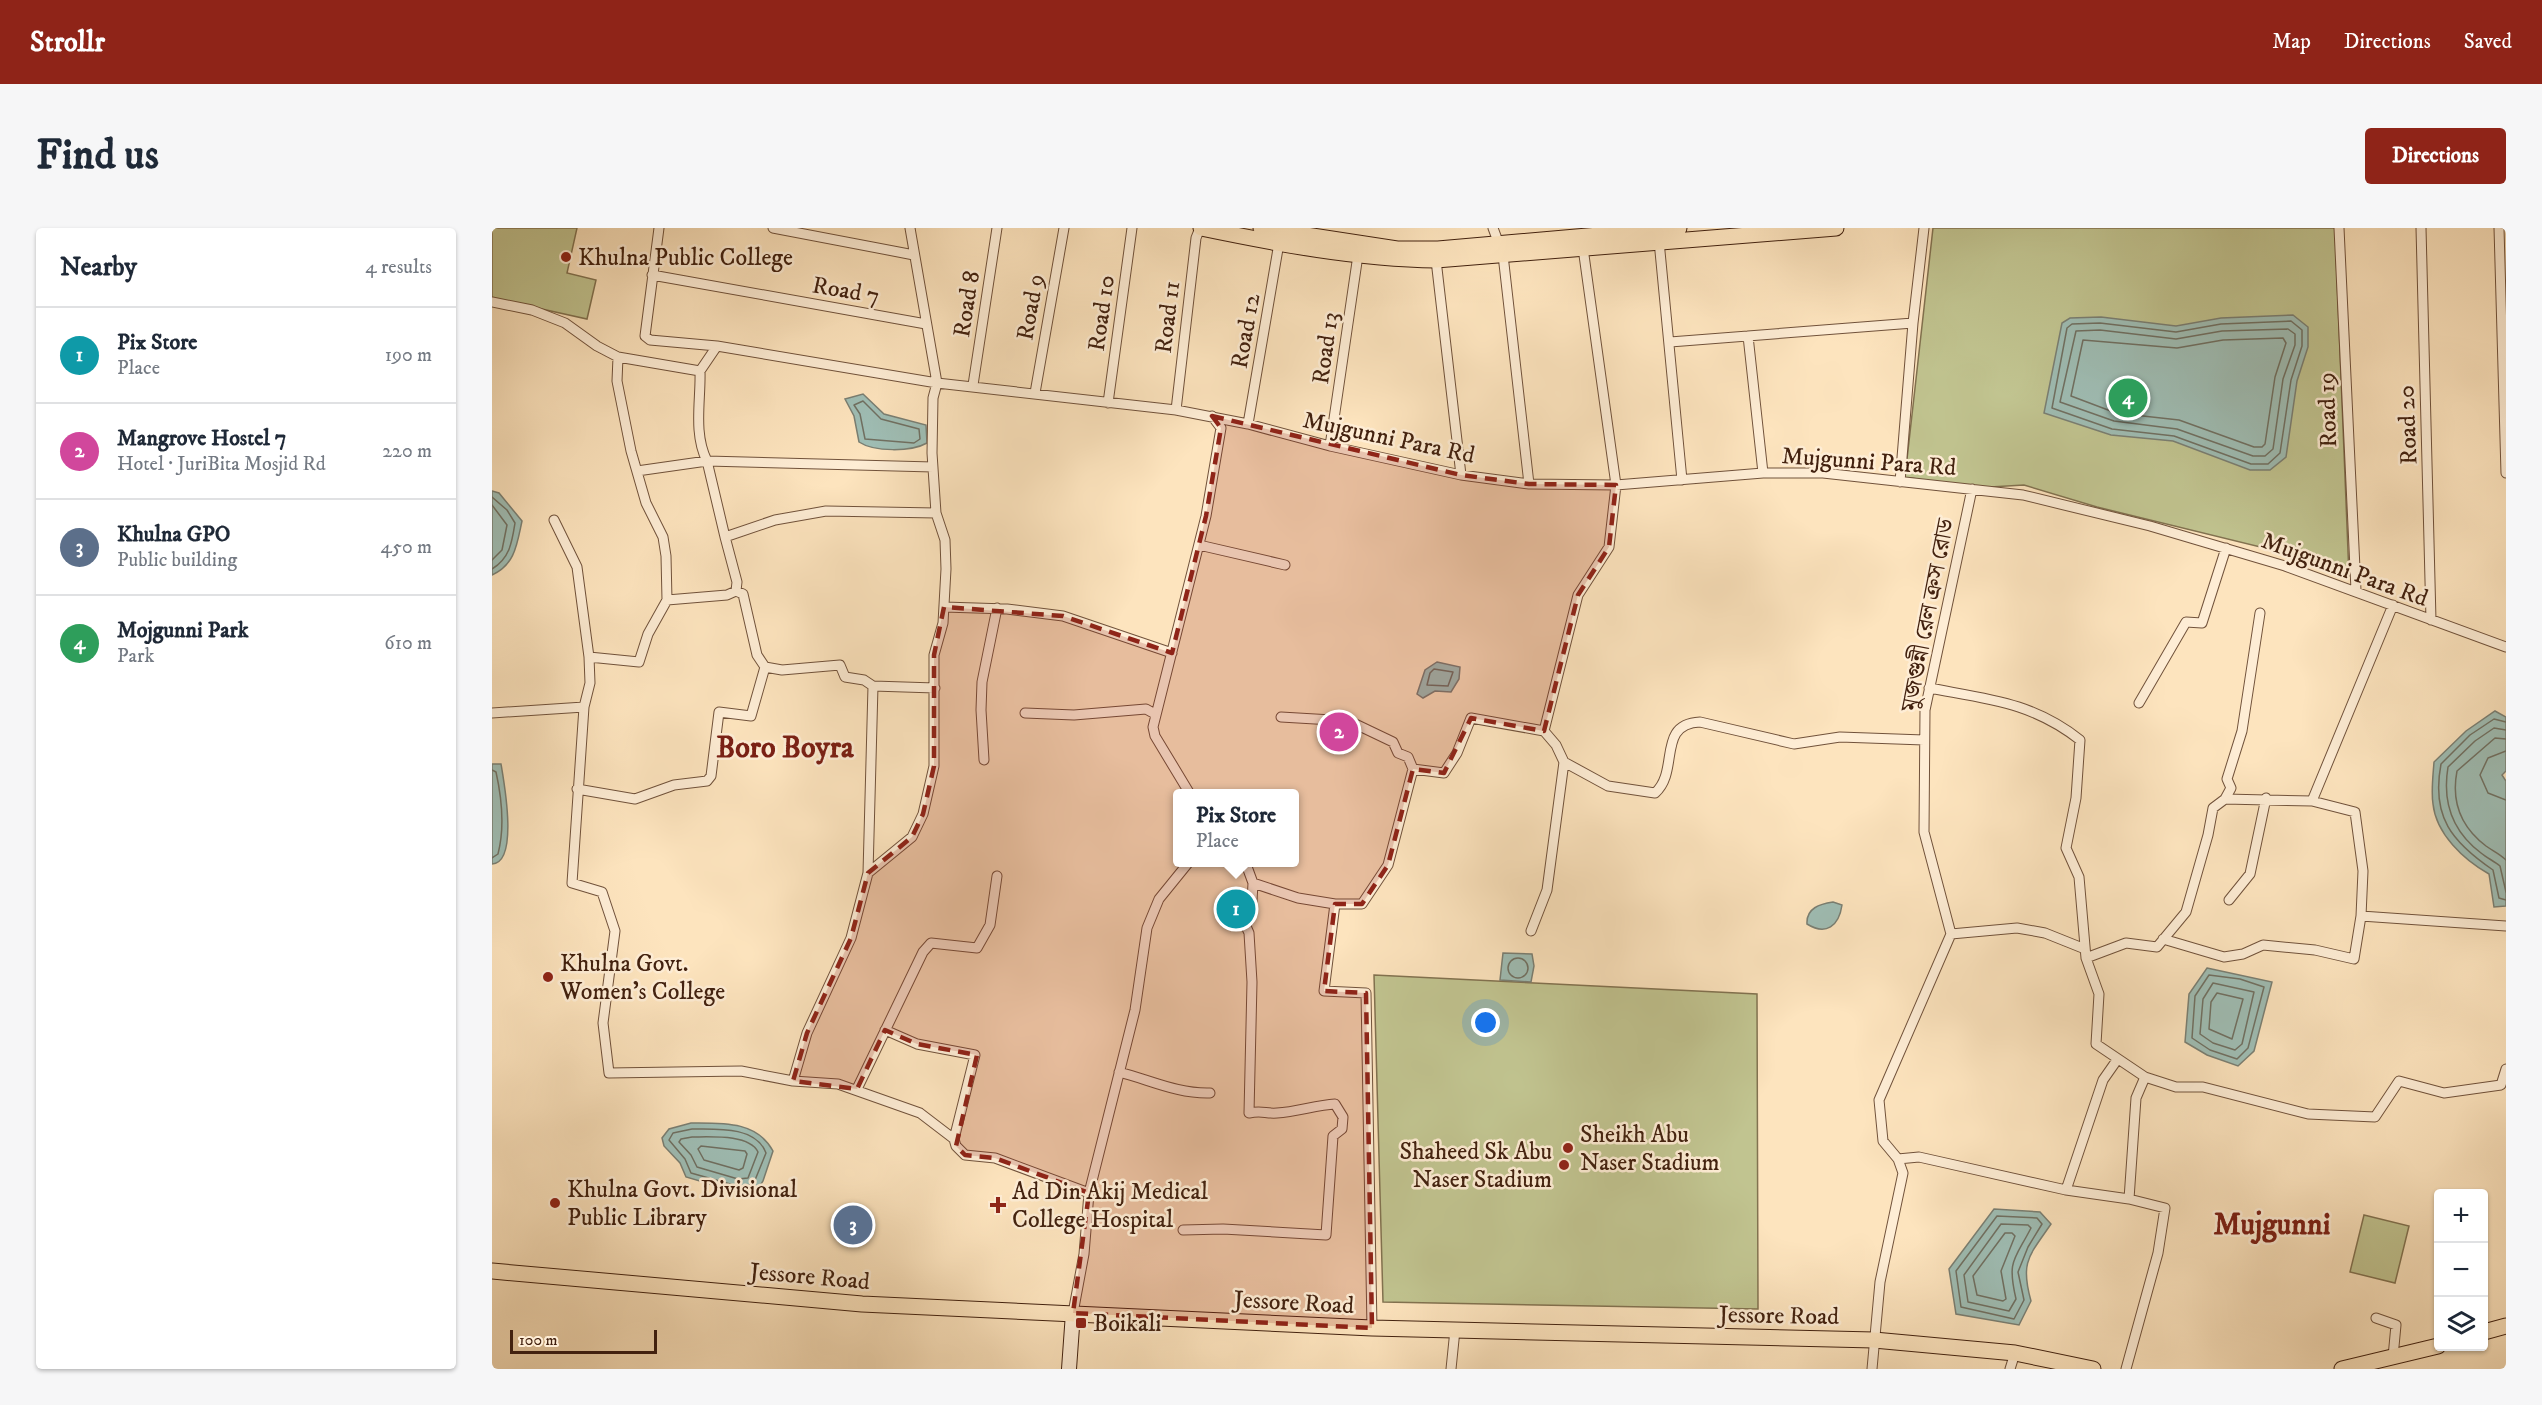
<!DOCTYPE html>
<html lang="en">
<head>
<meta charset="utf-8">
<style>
  :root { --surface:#fff; --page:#f6f6f7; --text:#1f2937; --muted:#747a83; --line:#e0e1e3; --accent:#8f2418 }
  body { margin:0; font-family:"IM FELL DW Pica","Noto Serif Bengali",serif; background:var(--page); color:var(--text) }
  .controls { position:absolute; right:18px; bottom:18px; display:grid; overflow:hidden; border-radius:6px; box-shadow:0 2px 4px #0004 }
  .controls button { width:54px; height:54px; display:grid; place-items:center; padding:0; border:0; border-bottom:2px solid var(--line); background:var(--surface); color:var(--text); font:30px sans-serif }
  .scale { position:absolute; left:18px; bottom:15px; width:147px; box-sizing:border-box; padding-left:6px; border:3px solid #42210f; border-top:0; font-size:16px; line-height:21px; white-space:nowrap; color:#42210f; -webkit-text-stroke:4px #feedd5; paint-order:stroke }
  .you { position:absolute; left:994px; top:795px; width:21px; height:21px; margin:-15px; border:4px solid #fff; border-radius:50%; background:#1a73e8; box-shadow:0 0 0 9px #1a73e833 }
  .badge { display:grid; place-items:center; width:39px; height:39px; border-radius:50%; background:var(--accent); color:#fff; font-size:20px; font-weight:700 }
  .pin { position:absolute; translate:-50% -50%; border:3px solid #fff; box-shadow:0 2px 6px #0006 }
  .popup { position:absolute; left:681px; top:561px; width:126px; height:78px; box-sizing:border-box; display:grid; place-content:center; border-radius:6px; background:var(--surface); filter:drop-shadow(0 2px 4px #0005); font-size:20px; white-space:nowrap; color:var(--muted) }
  .popup b { font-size:22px; color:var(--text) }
  .popup::after { content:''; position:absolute; left:50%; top:100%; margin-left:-12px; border:12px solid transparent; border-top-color:var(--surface) }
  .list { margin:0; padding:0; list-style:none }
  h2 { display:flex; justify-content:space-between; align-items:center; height:78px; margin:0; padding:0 24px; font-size:26px }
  h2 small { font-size:20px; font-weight:400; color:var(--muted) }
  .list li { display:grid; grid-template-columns:39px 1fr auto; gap:18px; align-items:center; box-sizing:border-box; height:96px; padding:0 24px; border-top:2px solid var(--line) }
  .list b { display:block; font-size:22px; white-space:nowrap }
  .list p { margin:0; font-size:20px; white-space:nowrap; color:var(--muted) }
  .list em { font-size:20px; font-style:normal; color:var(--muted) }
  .icon { flex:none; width:33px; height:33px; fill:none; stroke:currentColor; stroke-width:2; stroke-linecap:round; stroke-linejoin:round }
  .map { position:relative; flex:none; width:2014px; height:1141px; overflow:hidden; border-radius:6px }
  header { display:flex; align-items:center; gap:36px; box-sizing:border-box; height:84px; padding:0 30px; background:var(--accent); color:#fff }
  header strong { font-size:28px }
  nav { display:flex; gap:33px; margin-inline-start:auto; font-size:21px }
  .intro { display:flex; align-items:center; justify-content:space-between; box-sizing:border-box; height:144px; padding:0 36px }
  h1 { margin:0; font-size:42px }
  .button { padding:15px 27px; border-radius:6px; background:var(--accent); color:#fff; font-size:21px; font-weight:700 }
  main { display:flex; gap:36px; padding:0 36px }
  aside { flex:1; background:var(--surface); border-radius:6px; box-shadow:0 2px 4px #0004 }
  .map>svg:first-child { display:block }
  .green { fill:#c1c490; stroke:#827250; stroke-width:1.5 }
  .water { fill:#9fbeb5; stroke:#7a7f73; stroke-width:1.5 }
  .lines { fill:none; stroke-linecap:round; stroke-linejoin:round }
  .shore { stroke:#707062; stroke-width:1.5 }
  .minor-casing { stroke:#71523b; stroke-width:11 }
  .secondary-casing { stroke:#42210f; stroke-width:16 }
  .primary-casing { stroke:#42210f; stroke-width:17 }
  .trunk-casing { stroke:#42210f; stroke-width:17 }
  .minor { stroke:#feedd5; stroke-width:9 }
  .secondary { stroke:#feedd5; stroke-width:14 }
  .primary { stroke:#fde4be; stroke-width:15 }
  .trunk { stroke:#fde4be; stroke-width:15 }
  .marked { fill:#8f2418; fill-opacity:0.2; stroke:#8f2418; stroke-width:4.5; stroke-dasharray:12 8; stroke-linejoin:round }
  .poi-dot { fill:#8f2418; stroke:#feedd5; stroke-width:2 }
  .labels { text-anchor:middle; stroke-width:5; stroke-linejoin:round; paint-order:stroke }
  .poi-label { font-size:24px; fill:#42210f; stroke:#feedd5; text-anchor:start }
  .street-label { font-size:24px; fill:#42210f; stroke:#feedd5 }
  .district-label { font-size:30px; font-weight:bold; fill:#7a1f14; stroke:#feedd5 }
</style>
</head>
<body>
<header>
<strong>Strollr</strong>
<nav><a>Map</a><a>Directions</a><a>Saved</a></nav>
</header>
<div class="intro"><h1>Find us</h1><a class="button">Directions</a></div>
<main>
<aside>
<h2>Nearby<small>4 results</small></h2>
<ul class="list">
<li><span class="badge" style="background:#0f9aa8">1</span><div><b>Pix Store</b><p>Place</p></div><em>190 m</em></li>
<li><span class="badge" style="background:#d1479c">2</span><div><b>Mangrove Hostel 7</b><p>Hotel · JuriBita Mosjid Rd</p></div><em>220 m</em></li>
<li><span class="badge" style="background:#5c6f8a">3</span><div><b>Khulna GPO</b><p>Public building</p></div><em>450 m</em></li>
<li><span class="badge" style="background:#2e9e5b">4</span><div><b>Mojgunni Park</b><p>Park</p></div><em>610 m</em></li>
</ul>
</aside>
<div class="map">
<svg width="2014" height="1141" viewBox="0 0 2014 1141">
  <rect width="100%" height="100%" fill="#fde4be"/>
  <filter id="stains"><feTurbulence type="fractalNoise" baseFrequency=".00333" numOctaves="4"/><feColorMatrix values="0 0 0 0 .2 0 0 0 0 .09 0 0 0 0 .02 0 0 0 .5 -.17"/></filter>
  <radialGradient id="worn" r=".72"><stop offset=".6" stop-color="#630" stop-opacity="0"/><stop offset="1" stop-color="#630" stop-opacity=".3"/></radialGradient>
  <path class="green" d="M0,0h85l-10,45 29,7 -9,39 -95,-21z
    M1441,0h402l14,348 -60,-22 -192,-47 -73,-22 -51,3 -68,-11z
    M882,747l383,19 1,315 -375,-7z
    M1872,987l45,11 -14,57 -45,-11z"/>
  <path class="water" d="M1801,87l15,12v20l-11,34 -11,76 -16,13h-20l-77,-29 -62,-6 -67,-22 18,-90 8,-5 31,-1 75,9 45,-8z
    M371,166l21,20 42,11 1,18c-16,9 -53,9 -68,-1l-5,-26 -9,-17z
    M0,263l7,2 23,28c-5,23 -7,44 -30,54z
    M945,434l23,5 -1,12 -8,13 -16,-1 -12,7 -6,-4 8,-24z
    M2003,483l11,6v54l-4,4 4,6v125l-12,1 -5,-33c-25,-14 -53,-40 -56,-70 -2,-13 0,-28 1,-42l32,-31z
    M0,536h9c3,18 18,99 -9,100z
    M1341,674l9,3c-3,21 -16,31 -35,19 -1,-16 13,-20 26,-22z
    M1011,725l29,1 2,12 -3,16 -31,-2z
    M1715,740l65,14 -18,69 -16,15 -31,-11 -22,-13 4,-48z
    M199,895c32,0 66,-2 82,28l-10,30 -7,11h-19l-51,-15 -6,-14 -16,-17 -2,-8 7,-9z
    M1502,981l46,3 11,12c-22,32 -31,38 -20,77l-12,24 -63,-11 -7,-45z"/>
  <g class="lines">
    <path class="shore" d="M1799,93l11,9v16l-11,34 -11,73 -12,11h-17l-77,-28 -62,-7 -60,-21 15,-80 5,-4 28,-1 76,9 45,-8z
      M1796,101l7,5v11l-12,34 -10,70 -8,7h-12l-76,-27 -63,-8 -54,-19 16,-71 24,-1 76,9 46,-8z
      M1791,110l3,5 -11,34 -10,67 -3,3h-8l-75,-27 -63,-7 -45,-17 12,-56 94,8 46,-8z
      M371,173l18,18 38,10 1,10 -6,4 -49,-4 -5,-25 -6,-9z
      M0,269l15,13 8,13c-3,19 -5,35 -23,46
      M0,277l15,20 -5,25 -10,10
      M942,441l19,3 -5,14 -21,-1 3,-12z
      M2014,494l-12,-3 -24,16 -29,29c-10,53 11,78 52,106l6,28 7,2
      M2014,502l-12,-2 -19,13 -27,26c-6,36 4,64 33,86 6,5 13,8 19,13l6,26
      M2014,511l-11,-1 -38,33c-6,31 4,56 29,75 7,5 14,8 20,14
      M2014,523l-18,7 -8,17 8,18 18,7
      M0,542l4,2c6,27 9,55 2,82l-6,4
      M1016 740a10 10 0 1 1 20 0a10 10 0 1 1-20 0Z
      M1717,747l31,4 24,8 -16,61 -11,11 -27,-9 -18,-12 3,-42z
      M1721,755l41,9 -12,52 -7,6 -22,-7 -13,-9 3,-35z
      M1725,765l26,6 -11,40 -23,-10 2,-27z
      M200,901c24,0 64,-3 74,24l-13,32 -16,1 -46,-13 -6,-14 -16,-19 4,-7z
      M200,909c18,0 57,-3 66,15l-10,26 -10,1 -41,-12 -6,-12 -12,-13 2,-3z
      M209,918l44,5 2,3 -4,14 -4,2 -35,-10 -6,-11z
      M1505,988l40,2 5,6 -14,23 -10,25 6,28 -10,19 -53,-12 -5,-36z
      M1509,996l27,1 3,3c-17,33 -24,32 -15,71l-7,12 -41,-9 -4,-27z
      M1513,1005h7l3,3 -14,35 5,28 -3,2 -26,-6 -4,-19z"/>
    <defs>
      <path id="minor" d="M167,0l-14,108 5,4 67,6 220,37 239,27 72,14 82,22 131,29 68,9 87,1 147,-12h60l200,22 127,31 135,40 221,81
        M281,0l141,27
        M1001,0l10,27 26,229
        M1847,0l17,362
        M1929,0l10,392
        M2007,0l7,245
        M1167,13l23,239
        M944,32l25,215
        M160,47l274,49
        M0,74l40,8 33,13 32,23 21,11 82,14 17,-25
        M1256,108l15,137
        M1178,114l243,-19
        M126,129l-1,24 14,70 15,52 17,34 3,19 1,44 -19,34 -9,28 -50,-5 1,26 -6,24 -12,176 30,9 13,39 -12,92 6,50 132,-2 52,10 45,3 82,29 34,26 2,7 9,9 30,3 94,35
        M208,143c1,29 -7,62 7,90l18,76
        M481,157l24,-157
        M543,165l29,-165
        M616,175l24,-175
        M684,182l20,-172 4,-10
        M756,196l31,-181
        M838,218l28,-191
        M145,243l70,-10 226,6
        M1408,254l13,-159 11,-95
        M62,292l23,47 12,90
        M707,317l86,20
        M244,363l7,3 14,61 8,12 17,3 58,-5 5,12 19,3 9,6 62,2
        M175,372l60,-5 9,-4 1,-9 -12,-45 50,-17 51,-9 110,2
        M452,379l63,2 56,7 109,37
        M1437,460c58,11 103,14 151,52l-4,58 -10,50 13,29 7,81 13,36 -3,50 49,33 31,10h27l105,27 67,3 24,-36 45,12 57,-8 5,-16
        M1647,475l47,-81 16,1 24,-75
        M0,485l92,-6
        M533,485l49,2 72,-6 9,5
        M789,489l68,4 44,21 5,11 10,4 5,12
        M492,532l-3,-50 1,-28 15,-74
        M1072,534l44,24 47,7c25,-22 1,-69 45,-71l94,22 46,-7 84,3
        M85,561l58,10 39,-14 33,-4 4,-5 8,-64 32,4 14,-49
        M698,566l-35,-58 -2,-9 53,-211 15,-88 -9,-12
        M1733,571l87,2 81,-196
        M1820,573l43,11 8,59 -2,45
        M750,634l4,2 7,19
        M376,645l5,-187
        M1737,672l21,-26 16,-76
        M1039,703l16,-41 17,-128 -8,-17 -12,-14
        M1459,706l66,-6 28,5 40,16
        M1671,711l61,18 19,-3 20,-9 52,5 39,9 7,-43 145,10
        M1594,730l40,-15 31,4 29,-35 22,-77 5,-27 12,-9 6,-11 -4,-9 15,-48 18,-118
        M393,802l32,14 58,11 -21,84
        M1625,832l-14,20 -37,110 63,9 36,9 -7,45 -32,116
        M627,844c31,8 59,22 91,21
        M301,853l14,-48 44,-95 17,-65 44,-36 11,-23 11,-48v-111l9,-32 3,-54 -1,-29 -9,-27 -4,-60 1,-55 4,-15 -27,-155
        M365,861l66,-137 8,-9 46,5 13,-23 7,-49
        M1406,931l21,-2 147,33
        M1637,971l7,-101 9,-21
        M691,1002l40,-1 103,6 7,-99 9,-7 1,-12 -8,-13c-19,1 -38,8 -58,9 -12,1 -14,-3 -28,0l3,-131 -3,-49 -4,-9 7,-23 1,-18 45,15 37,6
        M581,1085l11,-59 5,-61 46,-183 12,-82 12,-29 30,-37
        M1884,1090l20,7 -3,32
        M880,1100l-6,-335 -42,-2 11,-87h27l26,-39 25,-96 31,4 13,-20 14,-35 73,13 34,-136 31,-48 7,-62 -33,-237
        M959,1141l4,-39
        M1380,1141l8,-87 23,-109 -5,-14 -15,-18 -4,-41 72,-166 -27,-102 1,-122 47,-221
        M1518,1141l5,-16"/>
      <path id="secondary" d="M577,1141l4,-56"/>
      <path id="primary" d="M709,0c77,16 156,31 235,32l400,-32
        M769,0l136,21h41l241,-21"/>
      <path id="trunk" d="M0,1043l370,33 510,24 502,12 141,13 78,16
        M1992,1104l22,-6
        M1850,1141l96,-23"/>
    </defs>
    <use href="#minor" class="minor-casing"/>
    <use href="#secondary" class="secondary-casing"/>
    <use href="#primary" class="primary-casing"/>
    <use href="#trunk" class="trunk-casing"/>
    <use href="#minor" class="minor"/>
    <use href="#secondary" class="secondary"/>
    <use href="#primary" class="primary"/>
    <use href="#trunk" class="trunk"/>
  </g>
  <path class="marked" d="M720,188l249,59 68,9 87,1 -7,62 -31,48 -34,136 -73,-13 -27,55 -31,-4 -25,96 -26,39h-27l-11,87 42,2 6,335 -299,-15 16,-120 -94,-35 -30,-3 -9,-9 21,-91 -60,-11 -32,-14 -28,59 -64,-8 14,-48 44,-95 17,-65 44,-36 11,-23 11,-48v-111l10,-48 119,9 109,37 34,-137 15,-88z"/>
  <g class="poi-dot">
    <circle cx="74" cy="29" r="6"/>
    <circle cx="56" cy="749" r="6"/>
    <circle cx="1076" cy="920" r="6"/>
    <circle cx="1072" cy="937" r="6"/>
    <circle cx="63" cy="975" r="6"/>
    <path d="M503 968h6v6h6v6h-6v6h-6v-6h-6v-6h6z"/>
    <rect x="583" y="1089" width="12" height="12" rx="3"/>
  </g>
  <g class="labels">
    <g class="poi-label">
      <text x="86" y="37">Khulna Public College</text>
      <text x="68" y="743">Khulna Govt.<tspan x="68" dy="28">Women's College</tspan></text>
      <text x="1088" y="914">Sheikh Abu<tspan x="1088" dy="28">Naser Stadium</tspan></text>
      <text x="1060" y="931" text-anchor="end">Shaheed Sk Abu<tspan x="1060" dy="28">Naser Stadium</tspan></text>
      <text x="75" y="969">Khulna Govt. Divisional<tspan x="75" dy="28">Public Library</tspan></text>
      <text x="520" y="971">Ad Din Akij Medical<tspan x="520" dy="28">College Hospital</tspan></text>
      <text x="601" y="1103">Boikali</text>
    </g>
    <g class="street-label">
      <text transform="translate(354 62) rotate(10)" y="8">Road 7</text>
      <text transform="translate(474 76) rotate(-81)" y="8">Road 8</text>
      <text transform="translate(538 79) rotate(-80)" y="8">Road 9</text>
      <text transform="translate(609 85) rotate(-82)" y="8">Road 10</text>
      <text transform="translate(675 89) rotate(-83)" y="8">Road 11</text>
      <text transform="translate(753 103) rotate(-80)" y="8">Road 12</text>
      <text transform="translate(833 120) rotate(-82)" y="8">Road 13</text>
      <text transform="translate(1835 182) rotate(-92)" y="8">Road 19</text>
      <text transform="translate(1915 197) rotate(-92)" y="8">Road 20</text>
      <text transform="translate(897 209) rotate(12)" y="8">Mujgunni Para Rd</text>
      <text transform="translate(1377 233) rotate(4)" y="8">Mujgunni Para Rd</text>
      <text transform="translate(1853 341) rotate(20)" y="8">Mujgunni Para Rd</text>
      <text transform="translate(1435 387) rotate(-79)" y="8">মুজগুন্নী রেল ক্রস রোড</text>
      <text transform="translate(318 1048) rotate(5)" y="8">Jessore Road</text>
      <text transform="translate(802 1074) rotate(3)" y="8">Jessore Road</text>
      <text transform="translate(1287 1087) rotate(1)" y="8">Jessore Road</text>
    </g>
    <g class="district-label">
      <text x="293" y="529">Boro Boyra</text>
      <text x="1780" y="1006">Mujgunni</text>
    </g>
  </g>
  <rect width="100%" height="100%" filter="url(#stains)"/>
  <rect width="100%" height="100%" fill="url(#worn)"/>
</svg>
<div class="controls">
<button>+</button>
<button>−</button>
<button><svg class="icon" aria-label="layers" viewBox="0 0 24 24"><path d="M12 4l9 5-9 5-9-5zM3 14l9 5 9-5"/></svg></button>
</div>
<div class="scale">100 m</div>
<div class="you"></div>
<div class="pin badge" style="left:744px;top:681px;background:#0f9aa8">1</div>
<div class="popup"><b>Pix Store</b>Place</div>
<div class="pin badge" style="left:847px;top:504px;background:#d1479c">2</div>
<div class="pin badge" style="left:361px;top:997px;background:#5c6f8a">3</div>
<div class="pin badge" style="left:1636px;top:170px;background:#2e9e5b">4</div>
</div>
</main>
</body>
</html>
